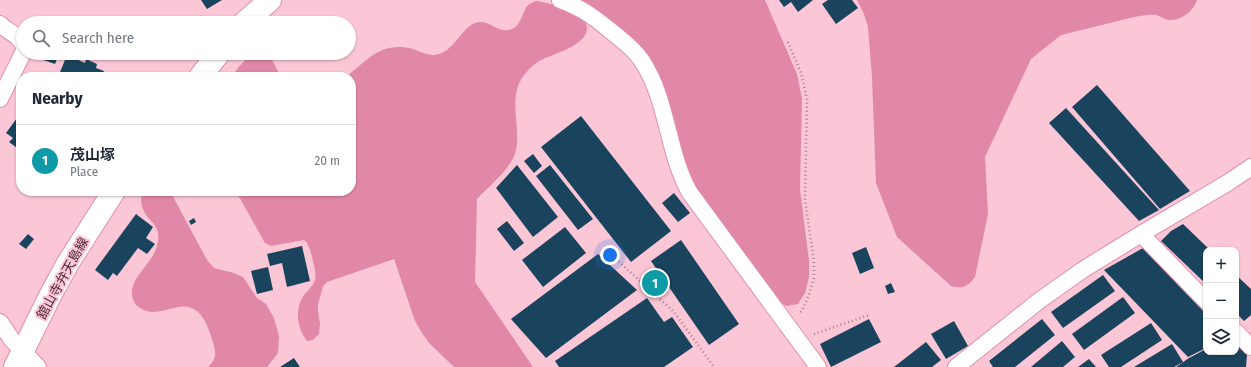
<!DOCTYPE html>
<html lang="en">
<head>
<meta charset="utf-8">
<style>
  :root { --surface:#fff; --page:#f2f2f3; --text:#1f2937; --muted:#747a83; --line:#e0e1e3; --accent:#377a6d }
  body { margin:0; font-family:"Fira Sans Condensed","Noto Sans JP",sans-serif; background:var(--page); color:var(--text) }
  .controls { position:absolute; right:12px; bottom:12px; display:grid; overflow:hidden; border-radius:8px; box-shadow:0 1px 3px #0004 }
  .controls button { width:36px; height:36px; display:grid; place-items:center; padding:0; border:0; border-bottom:1px solid var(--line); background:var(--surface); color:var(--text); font:20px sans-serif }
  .you { position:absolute; left:610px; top:255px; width:14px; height:14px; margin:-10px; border:3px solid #fff; border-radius:50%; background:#1a73e8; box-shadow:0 0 0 6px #1a73e833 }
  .badge { display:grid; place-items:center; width:26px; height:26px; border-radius:50%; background:var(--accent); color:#fff; font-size:13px; font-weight:700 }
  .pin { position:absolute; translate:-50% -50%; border:2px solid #fff; box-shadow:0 1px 4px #0006 }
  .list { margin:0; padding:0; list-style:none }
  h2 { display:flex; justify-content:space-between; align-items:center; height:52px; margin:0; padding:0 16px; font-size:17px }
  h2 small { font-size:13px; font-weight:400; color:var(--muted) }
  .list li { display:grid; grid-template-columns:26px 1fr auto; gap:12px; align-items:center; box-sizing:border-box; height:72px; padding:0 16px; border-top:1px solid var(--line) }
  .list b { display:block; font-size:15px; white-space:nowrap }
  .list p { margin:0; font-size:13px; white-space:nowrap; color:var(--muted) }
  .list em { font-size:13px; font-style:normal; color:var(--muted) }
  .icon { flex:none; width:22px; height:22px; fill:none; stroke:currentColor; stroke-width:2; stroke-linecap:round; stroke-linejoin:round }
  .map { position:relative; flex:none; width:1251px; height:367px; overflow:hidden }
  .search { position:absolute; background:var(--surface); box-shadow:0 1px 3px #0004; left:16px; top:16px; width:340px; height:44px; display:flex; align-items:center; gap:10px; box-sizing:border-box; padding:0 14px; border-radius:22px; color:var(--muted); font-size:15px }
  .panel { position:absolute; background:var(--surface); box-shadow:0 1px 3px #0004; left:16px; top:72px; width:340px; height:124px; border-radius:16px }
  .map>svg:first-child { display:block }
  .green { fill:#e187a7 }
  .building { fill:#1a445d }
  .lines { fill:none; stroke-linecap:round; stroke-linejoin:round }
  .street-casing { stroke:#e28fab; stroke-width:18 }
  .secondary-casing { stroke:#e28fab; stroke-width:24 }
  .path { stroke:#aa7e8c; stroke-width:2.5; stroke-dasharray:1 3; stroke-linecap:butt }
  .street { stroke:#fff; stroke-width:16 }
  .secondary { stroke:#fff; stroke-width:22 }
  .labels { text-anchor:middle; stroke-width:4; stroke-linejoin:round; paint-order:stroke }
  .street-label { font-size:13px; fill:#492733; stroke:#fbc6d6 }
</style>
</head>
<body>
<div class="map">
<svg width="1251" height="367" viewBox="0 0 1251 367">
  <rect width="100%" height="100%" fill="#fbc6d6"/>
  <path class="green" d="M579,0h186l32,74 5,25 -2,90 9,72v16l-4,16 -7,11 -12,2 -9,-6 -81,-111 -8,-16 -25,-85z
    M857,0h340c-4,12 -16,21 -29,20 -4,-1 -8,-4 -12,-5 -7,-1 -15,1 -22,2l-73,18 -30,24 -46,98 3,57 -13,63c-8,10 -12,12 -24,9l-54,-49 -21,-54 -4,-106 -4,-50 -4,-13z
    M536,1c12,1 52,13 51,27 0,18 -35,26 -48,33 -6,4 -13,11 -17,17 -14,22 -1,48 -6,72 -3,17 -27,36 -39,49l-2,83 58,85h-79l-24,-23 -8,-11 -7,-12 -21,-62 -67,23 -4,4 -5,18v7l2,13 -1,10 -6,6 -6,1c-10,-14 -13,-31 -3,-46 4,-5 9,-9 11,-15 2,-7 -2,-17 -3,-24 -2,-6 -3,-12 -8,-16l-33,6 -6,-3 -24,-43 -6,-9h116v-114h-5c23,-18 35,-36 67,-28 9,3 17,8 26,5 16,-4 24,-30 40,-32 11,-1 19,10 29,8 14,-2 13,-17 20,-25 3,-2 6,-3 8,-4z
    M255,53h10l5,3 11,21h-50c7,-9 14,-19 24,-24z
    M144,191h26l37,69 7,8 20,5 9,4 14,21 9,6 8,14 5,18 -1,17 -11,14h-59c9,-8 8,-14 5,-25 -3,-9 -7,-23 -15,-30 -17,-16 -39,9 -58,-4 -1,-1 -3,-2 -4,-3 -15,-22 16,-39 21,-59 6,-24 -10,-22 -15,-40 0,-1 -1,-6 -1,-6 0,-3 2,-6 3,-9z"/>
  <path class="building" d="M201,0h21l-15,9z
    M779,0h34l-15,12 -7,-10 -7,5z
    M828,0h24l6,8 -22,16 -14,-20z
    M33,53h26l-4,11 -23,-8z
    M67,55l18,8 1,-4 11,5 -1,4 8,3 -3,6h-43z
    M1097,85l93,106 -30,18 -88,-102z
    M1066,108l93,102 -20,11 -90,-98z
    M581,116l90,115 -40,31 -90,-115z
    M17,118l4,2v31l-12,-9 4,-4 -7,-5z
    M533,154l9,12 -8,7 -10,-12z
    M517,165l41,52 -25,20 -37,-49z
    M550,165l43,54 -15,11 -42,-54z
    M674,193l16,20 -12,9 -16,-19z
    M136,214l17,13 -7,11 9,6 -8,10 -9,-6 -21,28 -4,-3 -5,7 -13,-10z
    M194,218l2,4 -5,3 -2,-4z
    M507,221l17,22 -10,8 -17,-22z
    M1183,224l27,26h-4v34l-45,-43 10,-10z
    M565,227l21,26 -43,34 -21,-27z
    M28,234l6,5 -8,10 -7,-5z
    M681,240l58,84 -30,21 -58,-84z
    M302,246l8,35 -23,6 -5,-24 -12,3 -3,-12z
    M866,247l8,21 -14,6 -8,-21z
    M1143,248l63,66v34l-18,9 -84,-87z
    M598,254l39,36 -91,68 -35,-39z
    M268,267l5,23 -16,4 -6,-23z
    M1103,275l12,16 -52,37 -12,-16z
    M1236,275l15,14v26l-7,6 -8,-8z
    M891,283l4,9 -7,2 -3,-8z
    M1123,297l12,16 -51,37 -12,-16z
    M647,298l17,24 8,-5 21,30 -29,20h-105l-4,-6z
    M869,319l12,23 -50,25 -11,-23z
    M1042,319l13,16 -40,32h-22l-4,-6z
    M954,321l14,25 -22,13 -15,-25z
    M1151,323l11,17 -41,27h-12l-8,-12z
    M1062,341l13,16 -12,10h-32z
    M926,342l15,18 -9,7h-38z
    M1236,343l11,12 -1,12h-70l13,-9 17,-9v3h30z
    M1172,344l11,18 -9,5h-40z
    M294,358l6,9h-20z
    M1089,359l7,8h-18z"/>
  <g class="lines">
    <defs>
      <path id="street" d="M560,0c22,8 34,17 52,32 11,9 22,17 30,29 26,39 25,92 48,132l128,174
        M0,24c7,8 19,10 23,21
        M0,99l23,-46
        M1141,234l65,67
        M0,322l12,18 26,27
        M1236,332l15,15
        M956,367l84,-67 44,-31 57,-35 88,-52 22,-15"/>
      <path id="secondary" d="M244,23l26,-23
        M200,77l19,-24
        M15,367l36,-73 17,-31 46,-72"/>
    </defs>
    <use href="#street" class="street-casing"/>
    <use href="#secondary" class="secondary-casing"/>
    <path class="path" d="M788,42l13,31 6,26 -2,101 9,61v17l-5,17 -7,16 -3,2
      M604,248l70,64 40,55
      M814,334l55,-19"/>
    <use href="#street" class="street"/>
    <use href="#secondary" class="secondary"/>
  </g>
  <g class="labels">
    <g class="street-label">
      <text transform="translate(62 278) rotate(-61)" y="5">舘山寺弁天島線</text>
    </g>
  </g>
</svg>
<div class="controls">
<button>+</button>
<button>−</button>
<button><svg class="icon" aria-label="layers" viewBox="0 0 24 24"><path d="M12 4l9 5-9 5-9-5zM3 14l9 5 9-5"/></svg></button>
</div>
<div class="you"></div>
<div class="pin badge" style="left:655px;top:283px;background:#0f9aa8">1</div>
<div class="search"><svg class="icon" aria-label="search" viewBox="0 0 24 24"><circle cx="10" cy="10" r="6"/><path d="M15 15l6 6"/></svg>Search here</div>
<section class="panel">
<h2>Nearby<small></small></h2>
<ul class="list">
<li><span class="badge" style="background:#0f9aa8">1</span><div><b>茂山塚</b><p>Place</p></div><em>20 m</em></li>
</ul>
</section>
</div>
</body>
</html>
